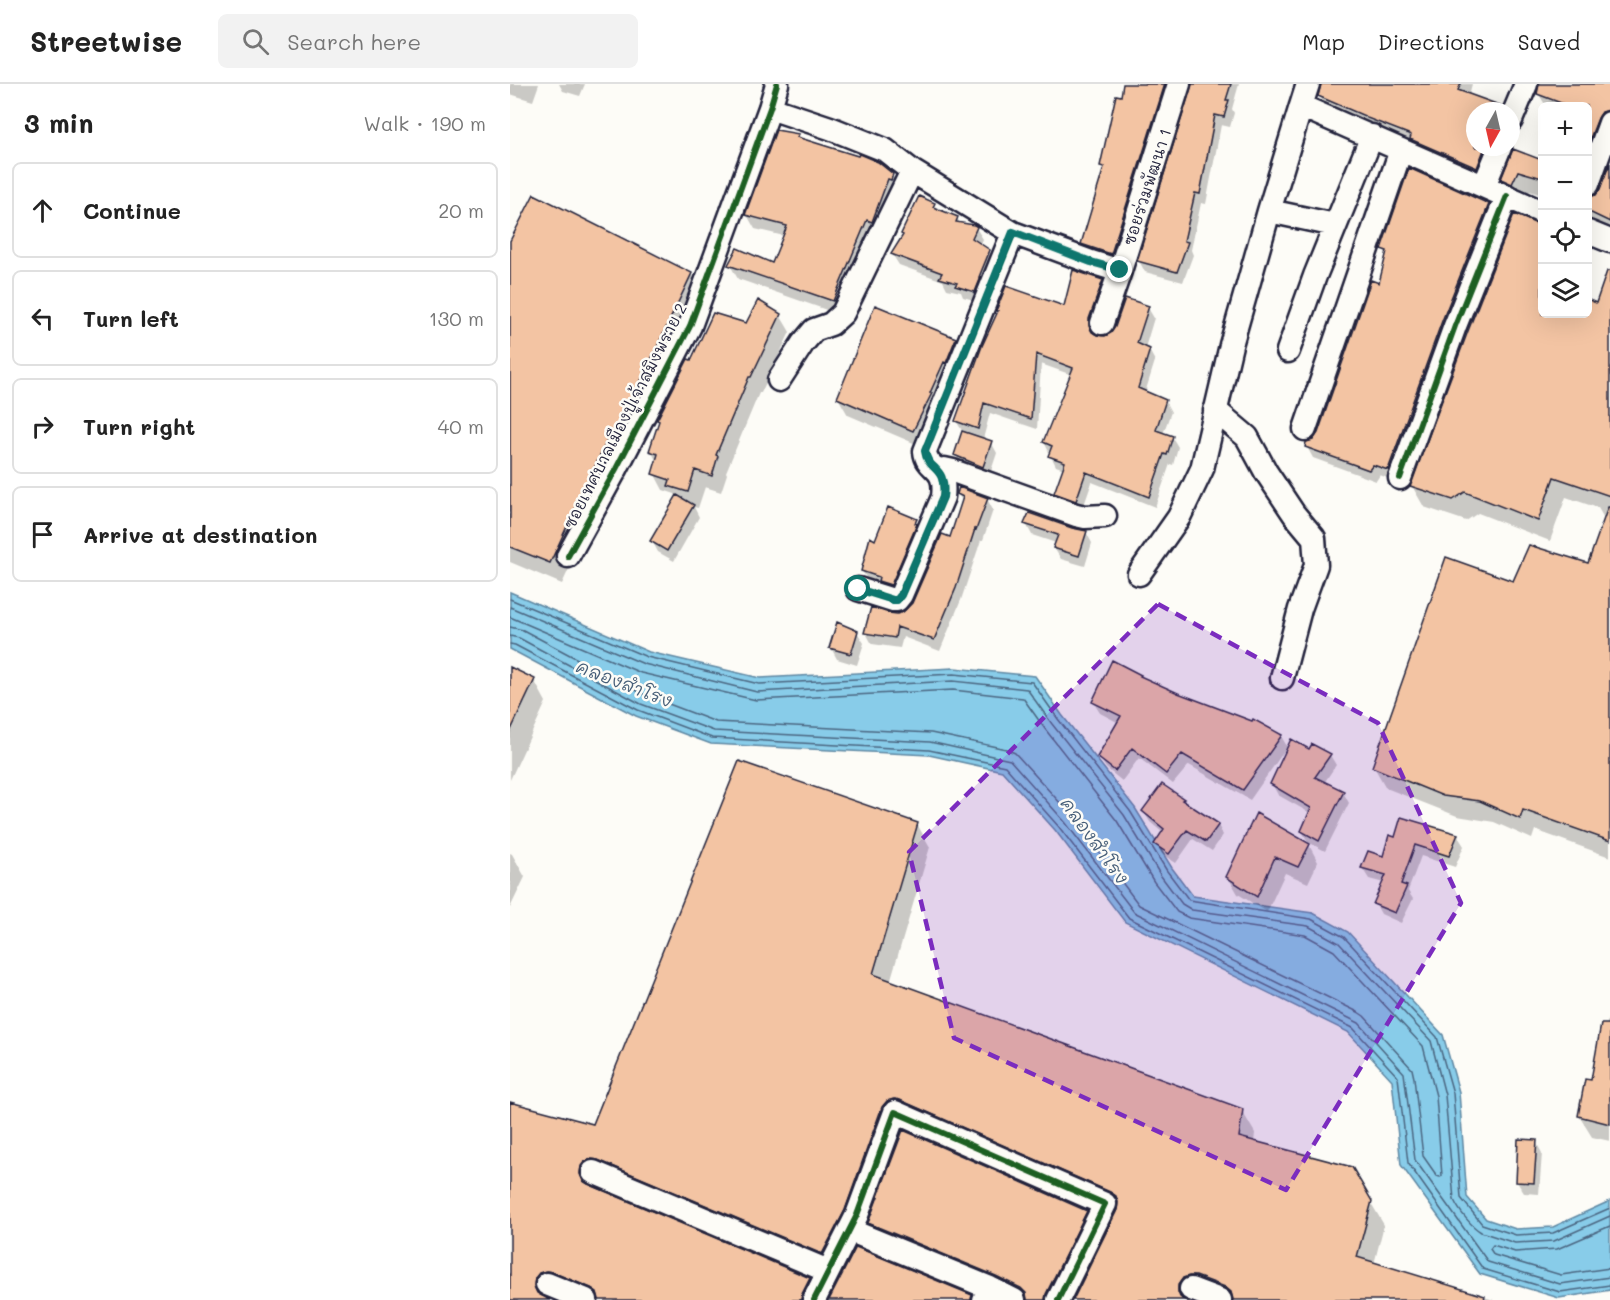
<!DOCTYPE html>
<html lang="en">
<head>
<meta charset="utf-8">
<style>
  :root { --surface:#fff; --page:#f2f2f2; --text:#222; --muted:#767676; --line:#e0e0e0 }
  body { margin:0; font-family:Mali,"Playpen Sans Thai",sans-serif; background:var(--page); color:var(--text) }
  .controls { position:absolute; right:18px; top:18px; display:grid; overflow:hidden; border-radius:9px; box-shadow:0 6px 24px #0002 }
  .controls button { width:54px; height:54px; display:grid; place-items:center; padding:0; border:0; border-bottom:2px solid var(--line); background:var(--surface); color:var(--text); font:30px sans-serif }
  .compass { position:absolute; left:956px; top:18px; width:54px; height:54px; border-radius:50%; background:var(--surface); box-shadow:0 6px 24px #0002; rotate:188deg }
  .stop { position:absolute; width:18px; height:18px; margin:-14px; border:4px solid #0f766e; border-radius:50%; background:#fff }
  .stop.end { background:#0f766e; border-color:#fff; box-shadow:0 2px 6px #0008 }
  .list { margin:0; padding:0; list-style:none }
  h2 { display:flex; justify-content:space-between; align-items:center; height:78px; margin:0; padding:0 24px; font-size:26px }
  h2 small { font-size:20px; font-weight:400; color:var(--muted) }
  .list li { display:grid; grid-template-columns:39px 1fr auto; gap:18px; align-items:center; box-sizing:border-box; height:96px; margin:0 12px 12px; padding:0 12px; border:2px solid var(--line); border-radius:9px }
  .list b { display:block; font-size:22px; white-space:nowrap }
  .list em { font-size:20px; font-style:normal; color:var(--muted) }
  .icon { flex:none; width:33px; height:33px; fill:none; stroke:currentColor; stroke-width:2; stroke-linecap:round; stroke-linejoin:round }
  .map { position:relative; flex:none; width:1100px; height:1216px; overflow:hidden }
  header { display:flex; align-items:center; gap:36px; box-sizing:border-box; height:84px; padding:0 30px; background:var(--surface); border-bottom:2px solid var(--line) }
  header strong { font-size:28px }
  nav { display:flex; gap:33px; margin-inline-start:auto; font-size:21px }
  .search { width:420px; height:54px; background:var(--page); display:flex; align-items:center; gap:15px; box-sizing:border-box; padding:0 21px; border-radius:9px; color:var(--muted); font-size:22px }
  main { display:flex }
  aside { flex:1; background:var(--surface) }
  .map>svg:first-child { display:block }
  .water { fill:#88cce9; stroke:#5f88a3; stroke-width:1.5 }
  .shadow { fill:#0003 }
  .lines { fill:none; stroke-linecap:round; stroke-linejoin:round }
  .shore { stroke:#4b6681; stroke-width:1.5 }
  .building { fill:#f3c4a3; stroke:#22223b; stroke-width:1.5 }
  .minor-casing { stroke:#22223b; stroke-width:27 }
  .minor { stroke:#fdfcf7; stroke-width:22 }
  .cycleway-casing { stroke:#fdfcf7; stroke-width:10 }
  .cycleway { stroke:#1b5e20; stroke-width:6 }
  .route { stroke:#0f766e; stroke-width:8 }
  .marked { fill:#7b2cbf; fill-opacity:0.2; stroke:#7b2cbf; stroke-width:4.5; stroke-dasharray:12 8; stroke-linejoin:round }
  .labels { text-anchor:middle; stroke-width:5; stroke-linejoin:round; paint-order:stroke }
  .street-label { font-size:16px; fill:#22223b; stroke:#fdfcf7 }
  .water-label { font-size:18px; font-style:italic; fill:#465e78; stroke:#fdfcf7 }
</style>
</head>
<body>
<header>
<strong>Streetwise</strong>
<div class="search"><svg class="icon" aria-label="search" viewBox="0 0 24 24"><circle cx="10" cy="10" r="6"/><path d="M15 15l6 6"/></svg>Search here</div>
<nav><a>Map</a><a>Directions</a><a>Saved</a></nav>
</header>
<main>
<aside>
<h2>3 min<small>Walk · 190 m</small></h2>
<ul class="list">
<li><svg class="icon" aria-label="ahead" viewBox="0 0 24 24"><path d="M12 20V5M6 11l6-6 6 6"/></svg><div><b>Continue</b></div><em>20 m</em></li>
<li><svg class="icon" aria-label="left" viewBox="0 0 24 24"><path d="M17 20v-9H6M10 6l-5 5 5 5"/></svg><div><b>Turn left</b></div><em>130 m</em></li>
<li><svg class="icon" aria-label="right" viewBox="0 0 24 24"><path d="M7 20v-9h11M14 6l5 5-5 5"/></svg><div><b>Turn right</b></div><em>40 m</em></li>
<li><svg class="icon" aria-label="arrive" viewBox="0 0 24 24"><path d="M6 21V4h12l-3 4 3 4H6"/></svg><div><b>Arrive at destination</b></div></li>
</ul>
</aside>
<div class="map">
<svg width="1100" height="1216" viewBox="0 0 1100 1216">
  <rect width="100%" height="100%" fill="#fdfcf7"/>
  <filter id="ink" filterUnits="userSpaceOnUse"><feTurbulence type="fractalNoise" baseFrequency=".0167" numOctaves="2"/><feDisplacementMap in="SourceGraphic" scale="12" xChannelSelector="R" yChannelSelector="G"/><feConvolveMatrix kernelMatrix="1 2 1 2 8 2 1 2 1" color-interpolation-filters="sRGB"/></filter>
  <g filter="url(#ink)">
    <path class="water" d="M0,508l139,60 111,26 194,-10 81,8 27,39 73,93 37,60 21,28 120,17 35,19 95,103 16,57 8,105 19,22 30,10 37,-2 57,-26v89l-51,8 -79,-24 -79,-109 -9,-85 -44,-48 -223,-110 -70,-92 -53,-59 -73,-16 -218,-11 -75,-28 -126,-67z"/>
    <path class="shadow" d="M0,0h29l-6,17 -23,-7z
      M49,0h26l-5,12 -17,-5z
      M615,0h53l-61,180 -28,-9 -6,-11 22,-73 -4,-5z
      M684,0h45l-7,25 2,4 -4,14 -9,-2 -15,79 -5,-1 -10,47 2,5 -10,27 -38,-10 -6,-11z
      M812,0h150l-5,19 34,5 2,3h-28v36h29l-17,38 -157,-71 -10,-18z
      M1031,0h69v54l-22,60 9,-2 13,-29v69l-22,-10v-120h-42l-8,-13z
      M288,52l2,4 59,18 33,17 8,14 -59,126 -103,-36 -8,-14h42l12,-29 -29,-7 -8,-14z
      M1004,67l27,10 1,-4v38l-12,-4 -6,13 -9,-4 -12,-21z
      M424,120l3,6 20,8 3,6 16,4 7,11 -3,7 8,5 7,12 -14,39 -18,-5 -2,-5 -14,-3 -4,-8 -44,-16 -7,-11z
      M978,121l7,11 -100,265 -15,-6 -4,6 -63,-23 -6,-11 7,-6 5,-7 61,-150 7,-28 -4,-8z
      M1026,142l6,1v87h46l9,-10 13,-36v589l-75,-27 -3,9 -38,-17 -37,-6 -71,-28 -12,-21 140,-184 75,-19 16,-44 -7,-12 -32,-11 -16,44 -72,-28 -12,8 -42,-14 -12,-21z
      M0,159l181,31 12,21 -81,160 -60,129 -52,-22z
      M592,197l6,11 -14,39v4l11,3 43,-30 6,10 -9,30 4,2 6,11 -10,32 20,8 6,11 -8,22 9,3 6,10 -5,18 -3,-1 -15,43 -63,-25 -10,29 -20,-8 -6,-10 8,-24 -8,-3 -12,-24 28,-67 -31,-11 -4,65 -47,-16 -7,26 8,3 6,11 -8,24 -27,-11 -6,-11 7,-23 -7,-11 43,-109 -1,-1 67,-3z
      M270,231l10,17 -29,61h-2l-33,79 1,2 -6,18 -16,-5 -7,21 -4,-1 5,10 -25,44 -16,-9 -6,-11 25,-43 -2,-4 -12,-4 -9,-17 3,-11 -6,-11 41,-89 55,-37z
      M445,256l10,17 -42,90 -75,-32 -10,-17z
      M448,410l29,5 6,11 -10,30h-2l-20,60 -21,51 -37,-14 -3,11 -28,-4 -6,-11 31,-18 7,-2 9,-9 38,-65 12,-37z
      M406,436l6,11 -25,64 -28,-13 -7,-11 14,-29z
      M516,440l60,8 6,11 -7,23 -24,-7 -7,-11 2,-5 -24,-8z
      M347,548l7,11 -7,22 -20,-6 -6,-11z
      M603,578l27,14 2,3 35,16 75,28 29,13 7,12 -1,-1 -37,53 -61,-35 -16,19 -34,-26 -17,23 -16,-13 -7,-11 20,-34 -19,-10 -7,-11z
      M0,585l24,11 12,22 -36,78z
      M800,667l20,4 6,10 -12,18 19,9 6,11 -24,48 -17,-9 -6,-11 8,-18 -32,-18 -6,-11z
      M653,702l19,14 3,4 33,21 5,10 -11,16 -19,-12 -17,24 -14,-9 -6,-10 7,-11 -13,-11 -6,-10z
      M747,732l52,29 9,17 -10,21 -23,-10 -18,39 -29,-18 -10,-17z
      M407,740l13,23 -40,135 352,129 13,22 -1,10 97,26 33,56 -10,39 120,36h-419l43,-89 -204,-89 -14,1 -65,152 -238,-91 -3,5 215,90 12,21h-239l-30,-5 -4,5h-38v-197l84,23z
      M947,751l7,11 -9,21 -34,-11 -13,35 5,8 -12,24 -20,-9 -6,-11 9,-20 -15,-4 -7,-11 22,-10 12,-19z
      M0,769l2,1 13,23 -15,31z
      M1098,934h2v123l-18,-4 -13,-21 14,-34 9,-34z
      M1026,1058l6,11 -3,41 -15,-1 -7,-11z
      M576,1128l13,22 -33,66h-52l-131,-54 -13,-23z"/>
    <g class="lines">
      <path class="shore" d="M0,515l137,58 112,27 195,-10 78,8 26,37 72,92 37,60 22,29 122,19 33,18 93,100 16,56 8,105 21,26 34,11 37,-2 57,-25
        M0,523l134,57 113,28 196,-11 74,8 25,35 72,91 37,61 21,28 10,6 116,16 31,17 92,98 14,54 9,105c5,11 17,26 27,32l34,11 39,-2 56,-25
        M0,533l131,56 115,27 197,-10 70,8 22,31 72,92 37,61 23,30 12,6 116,17 29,16 89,95 13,50 6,80 -2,1 -3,-1 -14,-20 -9,-78 -2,-9 -48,-53 -6,-4 -219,-107 -67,-89 -57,-63 -9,-4 -75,-16 -215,-11 -71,-27 -122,-65 -13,-3
        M0,552l9,2 122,66 73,27 216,11 80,18 55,62 69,90 225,111 45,50 11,87 73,102 72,22 50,-7
        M0,560l5,1 123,65 74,28 217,12 76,16 54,61 70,91 224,110 45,49 10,86 75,106 77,23 50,-7
        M1100,1142l-53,23 -42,3 -22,-7 -3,4 4,6 67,20 49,-7"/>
    </g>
    <path class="building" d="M613,0h42l-54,170 -30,-10 23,-77 -4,-1 16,-71 5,1z
      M682,0h39l-5,16h3l-5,17 -9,-2 -15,79 -5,-1 -11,48 4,1 -11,30 -40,-11z
      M811,0h140l-3,6 44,16 -2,5h-25v36h10l-8,21 -67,-29 1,-4 -44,-17v-1l-49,-21z
      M1029,0h71v26l-8,2 -4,6 -11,28v-40h-18l-32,-12z
      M266,46l23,4 -2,3 61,19 1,-2 19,8 15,12 -2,6 -3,-1 -16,43 -5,-2 -34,81 -105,-36 9,-17 35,15 15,-37 -42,-11z
      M1003,65l29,11v18l-24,-7 -6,13 -11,-5z
      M1100,79v59l-23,-11v-14l9,-2 4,-6z
      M899,84l80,36 -47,117 -54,149 -15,-5 -4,5 -64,-23 1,-5 7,-2 5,-7 53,-153 8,3 8,-32 -6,-2z
      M24,110l158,79 -64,135 -16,27 -2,-1 -60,129 -40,-16v-306z
      M409,112l16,7 -2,4 25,10 -2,5 18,3 3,2 -5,11 18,12 -11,27h2l-6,15 -20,-6 2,-3 -4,-1 -14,-4 3,-5 -51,-19 12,-19 -2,-1z
      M1004,130l23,10 5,1v89h45v-15l9,4 11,-32h3v225l-56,-19 -16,44 -73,-29 -12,8 -43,-14 58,-155z
      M563,186l30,10 -14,39v7l3,6 5,3 8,1 6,-3 4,-6 10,-29 24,8 -12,37 13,6 -12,39 28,12 -10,30 17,6 -6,19 -3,-1 -15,43 -63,-25 -10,29 -22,-8 11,-31 -17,-6 4,-10 -9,-4 30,-74 -37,-14 -5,65 -47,-16 -6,26 -23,-8 27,-75 16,-35h-2l10,-25 58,20z
      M248,216l23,14 -30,63h-2l-33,78 2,1 -6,20 -17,-6 -7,22 -20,-6 2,-6 -18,-6 6,-20 -9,-3 10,-30 -2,-1 31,-61 3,1 22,-47 33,10z
      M365,221l81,33 -10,25 -2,-1 -14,31h2l-19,38 -76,-33z
      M452,347l30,10 -9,26 -29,-12z
      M449,403l29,11 -12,32 -1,-1 -19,59 -22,52 -37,-13 -2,11 -31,-5 7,-26 18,6 8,1 6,-2 9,-9 30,-69 8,3 13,-40 -6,-3z
      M167,411l17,10 -27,46 -17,-10z
      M378,423l29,12 -2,4 2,1 -26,61 -13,-4 1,-4 -18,-6 9,-34 5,3z
      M1098,423h2v334l-87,-31 -3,9 -40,-18 -37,-5 -71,-29 74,-210 67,24 16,-36 59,18z
      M519,429l43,15 15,3 -8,25 -26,-8 5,-13 -34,-11z
      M327,538l21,9 -7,23 -22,-6z
      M602,576l29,15 -1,1 38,17 74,28 1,-2 29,16 -39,55 -61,-36 -16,20 -34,-26 -17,23 -18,-14 24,-41 -29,-14z
      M0,583l25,12 -25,53z
      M781,655l18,10 3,-5 19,10 -16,23 29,14 -25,50 -18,-10 10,-23 -41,-24z
      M229,677l179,62 -45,151 370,135 -4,28 113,30 20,34 -15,56 128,39 -1,4h-251l-2,-8 -6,-5 -29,-11h-7l-6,2 -5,7v7l2,5 4,3h-111l44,-90 1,-8 -2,-6 -6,-4 -210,-92 -6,-1 -7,2 -5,6 -37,103 -23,44 -224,-94 -7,-1 -7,3 -3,4 -1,8 3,7 5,3 222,94 -8,16 -1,6h-202l-2,-8 -6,-4 -39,-16 -6,-1 -7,2 -4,5 -1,8 3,7 13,7h-40v-198l83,22z
      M652,700l22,15 -2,1 37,24 -13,18 -19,-12 -18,24 -15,-10 10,-15 -22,-18z
      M746,729l54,31 -12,23 -23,-10 -18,40 -31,-20z
      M891,733l57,17 -9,22 -34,-11 -14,39 6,2 -12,27 -22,-9 13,-29 -25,-7 7,-17 15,5 6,-21 6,2z
      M1091,940h9v100l-32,-8 7,-37 6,1z
      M393,1046l184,81 -41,83 -1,6h-18l-1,-7 -5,-5 -25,-12 -128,-53z
      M1008,1055l19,1 -3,43 -18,-1z
      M346,1163l116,48 -1,5h-142z"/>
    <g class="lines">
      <defs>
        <path id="minor" d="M798,0l-7,22 241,106
          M260,24l60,20 55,22 27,21 101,62 78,29 29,9
          M1001,36l15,-36
          M1078,100l22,-61
          M974,102l16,-39
          M759,127l32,-105
          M1078,148l22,9
          M592,239l18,-52 59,-187
          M778,267l27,-75 57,-140
          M269,296l24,-37 11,-13 17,-6 12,-11 69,-142
          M705,326l32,27 19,35 28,42 20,24 2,27 -16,44 -18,69
          M795,345l96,-279
          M428,386l6,-1 9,2 123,44 9,2 20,-1
          M890,394l55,-152 52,-130
          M58,472l48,-87 74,-143 80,-218 7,-24
          M629,490l40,-57 23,-48 29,-124 38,-134 66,14
          M348,505l35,11h4l4,-5 42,-98c4,-33 -16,-25 -18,-46l88,-218
          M83,1088l235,99
          M339,1146l141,58 -6,12
          M37,1200l39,16
          M480,1204l24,12
          M681,1205l29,11
          M304,1216l43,-85 38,-103 210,92 -47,96"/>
      </defs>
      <use href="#minor" class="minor-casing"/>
      <use href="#minor" class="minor"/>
      <defs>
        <path id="cycleway" d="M890,394l55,-152 52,-130
          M58,472l48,-87 74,-143 80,-218 7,-24
          M348,505l35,11h4l4,-5 42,-98c4,-33 -16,-25 -18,-46l88,-218
          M304,1216l43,-85 38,-103 210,92 -47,96"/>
      </defs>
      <use href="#cycleway" class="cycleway-casing"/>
      <use href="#cycleway" class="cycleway"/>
    </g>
  </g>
  <g class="lines" filter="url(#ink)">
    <path class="route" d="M348,505l35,11h4l4,-5 42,-98c4,-32 -15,-25 -18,-46l88,-219 78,30 29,8"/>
  </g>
  <path class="marked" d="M648,520l220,119 83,180 -175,287 -332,-152 -45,-186z"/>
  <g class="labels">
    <g class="street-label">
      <text transform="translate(637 103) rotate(-72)" y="6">ซอยร่วมพัฒนา 1</text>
      <text transform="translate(115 332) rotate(-63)" y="6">ซอยเทศบาลเมืองปู่เจ้าสมิงพราย 2</text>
    </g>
    <g class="water-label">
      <text transform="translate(114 600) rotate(21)" y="6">คลองสำโรง</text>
      <text transform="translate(584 757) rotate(54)" y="6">คลองสำโรง</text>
    </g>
  </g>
</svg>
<div class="controls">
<button>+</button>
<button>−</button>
<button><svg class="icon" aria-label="locate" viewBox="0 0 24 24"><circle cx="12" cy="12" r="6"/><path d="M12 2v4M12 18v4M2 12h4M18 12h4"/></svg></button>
<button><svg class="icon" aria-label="layers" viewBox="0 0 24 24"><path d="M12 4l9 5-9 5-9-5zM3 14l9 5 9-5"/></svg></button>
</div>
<svg class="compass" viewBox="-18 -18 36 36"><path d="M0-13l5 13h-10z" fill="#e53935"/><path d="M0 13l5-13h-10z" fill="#767676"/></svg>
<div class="stop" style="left:348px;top:505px"></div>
<div class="stop end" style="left:610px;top:186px"></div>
</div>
</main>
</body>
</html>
